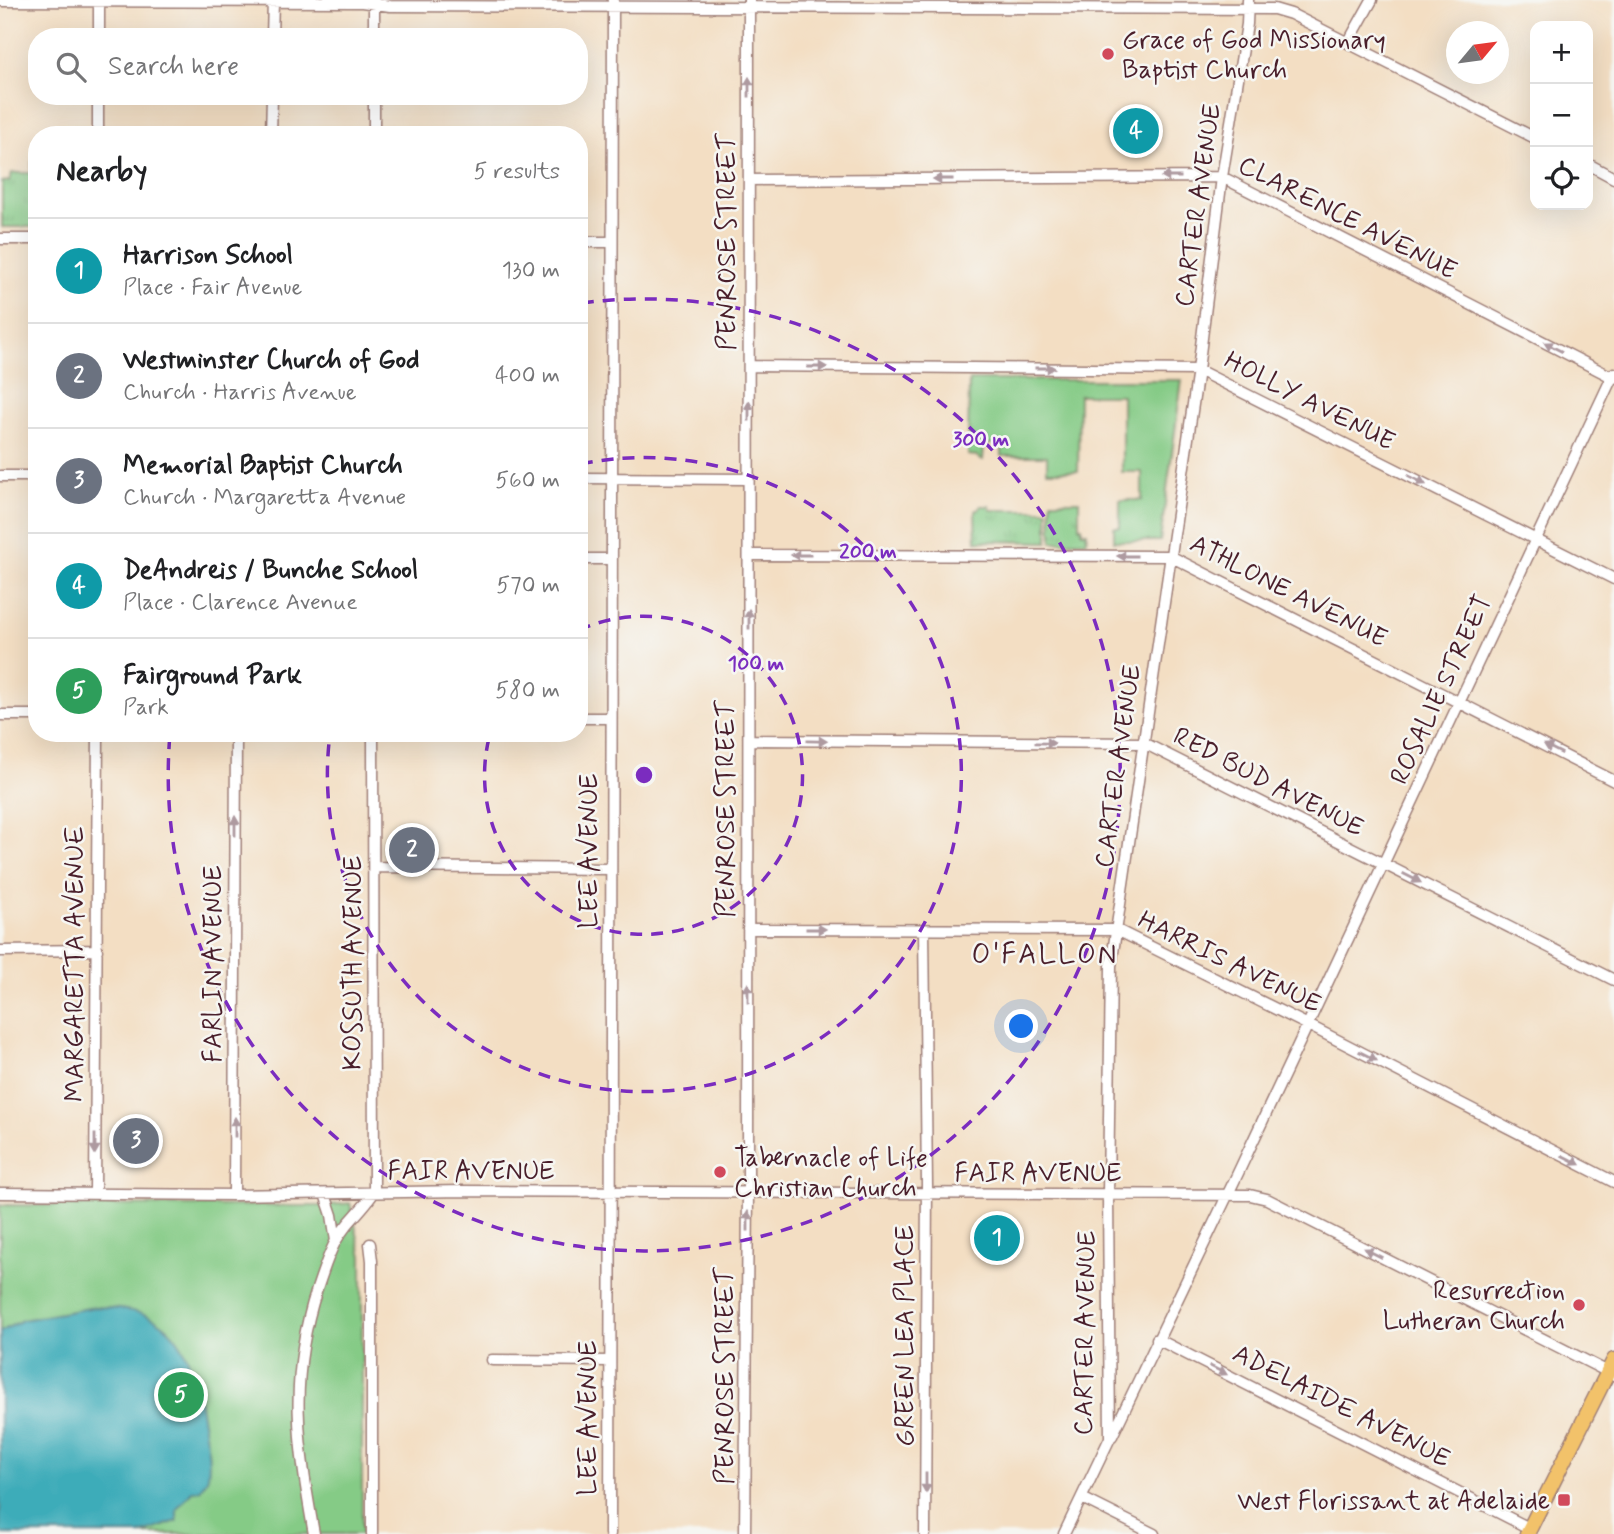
<!DOCTYPE html>
<html lang="en">
<head>
<meta charset="utf-8">
<style>
  :root { --surface:#fff; --page:#f6f6f6; --text:#202124; --muted:#757577; --line:#e0e0e0; --accent:#d1495b }
  body { margin:0; font-family:Mynerve,sans-serif; background:var(--page); color:var(--text) }
  .controls { position:absolute; right:21px; top:21px; display:grid; overflow:hidden; border-radius:14px; box-shadow:0 7px 28px #0002 }
  .controls button { width:63px; height:63px; display:grid; place-items:center; padding:0; border:0; border-bottom:2px solid var(--line); background:var(--surface); color:var(--text); font:35px sans-serif }
  .compass { position:absolute; left:1446px; top:21px; width:63px; height:63px; border-radius:50%; background:var(--surface); box-shadow:0 7px 28px #0002; rotate:61deg }
  .you { position:absolute; left:1022px; top:1027px; width:24px; height:24px; margin:-18px; border:5px solid #fff; border-radius:50%; background:#1a73e8; box-shadow:0 0 0 10px #1a73e833 }
  .badge { display:grid; place-items:center; width:46px; height:46px; border-radius:50%; background:var(--accent); color:#fff; font-size:23px; font-weight:700 }
  .pin { position:absolute; translate:-50% -50%; border:4px solid #fff; box-shadow:0 2px 7px #0006 }
  .list { margin:0; padding:0; list-style:none }
  h2 { display:flex; justify-content:space-between; align-items:center; height:91px; margin:0; padding:0 28px; font-size:30px }
  h2 small { font-size:23px; font-weight:400; color:var(--muted) }
  .list li { display:grid; grid-template-columns:46px 1fr auto; gap:21px; align-items:center; box-sizing:border-box; height:105px; padding:0 28px; border-top:2px solid var(--line) }
  .list b { display:block; font-size:26px; white-space:nowrap }
  .list p { margin:0; font-size:23px; white-space:nowrap; color:var(--muted) }
  .list em { font-size:23px; font-style:normal; color:var(--muted) }
  .icon { flex:none; width:38px; height:38px; fill:none; stroke:currentColor; stroke-width:2; stroke-linecap:round; stroke-linejoin:round }
  .map { position:relative; flex:none; width:1614px; height:1534px; overflow:hidden }
  .search { position:absolute; background:var(--surface); box-shadow:0 7px 28px #0002; left:28px; top:28px; width:560px; height:77px; display:flex; align-items:center; gap:18px; box-sizing:border-box; padding:0 24px; border-radius:28px; color:var(--muted); font-size:26px }
  .panel { position:absolute; background:var(--surface); box-shadow:0 7px 28px #0002; left:28px; top:126px; width:560px; height:616px; border-radius:28px }
  .map>svg:first-child { display:block }
  .grass { fill:url(#grass-tufts); stroke:#687558; stroke-width:2 }
  .park { fill:#85cb86; stroke:#687558; stroke-width:2 }
  .water { fill:#3dacb9; stroke:#446672; stroke-width:2 }
  .lines { fill:none; stroke-linecap:round; stroke-linejoin:round }
  .minor-casing { stroke:#9e7e77; stroke-width:13 }
  .major-casing { stroke:#9e7e77; stroke-width:17 }
  .minor { stroke:#fff; stroke-width:10 }
  .major { stroke:#f2c26a; stroke-width:14 }
  .oneway { fill:#ae9aa0 }
  .ring { fill:none; stroke:#7b2cbf; stroke-width:3.5; stroke-dasharray:12 9 }
  .poi-dot { fill:#d1495b; stroke:#f6f6f2; stroke-width:2.5 }
  .labels { text-anchor:middle; stroke-width:5; stroke-linejoin:round; paint-order:stroke }
  .poi-label { font-size:26px; fill:#4a1f2b; stroke:#f6f6f2; text-anchor:start }
  .street-label { font-size:26px; fill:#4a1f2b; stroke:#f6f6f2 }
  .neighbourhood-label { font-size:28px; letter-spacing:2px; fill:#4a1f2b; stroke:#f6f6f2 }
  .centre { fill:#7b2cbf; stroke:#f6f6f2; stroke-width:3.5 }
  .ring-label { font-size:21px; text-anchor:middle; font-weight:bold; fill:#7b2cbf; stroke:#f6f6f2; stroke-width:5; stroke-linejoin:round; paint-order:stroke }
</style>
</head>
<body>
<div class="map">
<svg width="1614" height="1534" viewBox="0 0 1614 1534">
  <defs>
    <pattern id="grass-tufts" width="24" height="20" patternUnits="userSpaceOnUse" patternTransform="scale(1.75)"><rect width="24" height="20" fill="#85cb86"/><path d="M3 7l-1-3M5 7V3M7 7l1-3M15 17l-1-3M17 17v-4M19 17l1-3" fill="none" stroke="#74ae74"/></pattern>
  </defs>
  <rect width="100%" height="100%" fill="#f6f6f2"/>
  <filter id="ink" filterUnits="userSpaceOnUse"><feTurbulence type="fractalNoise" baseFrequency=".0143" numOctaves="2"/><feDisplacementMap in="SourceGraphic" scale="14" xChannelSelector="R" yChannelSelector="G"/><feConvolveMatrix kernelMatrix="1 2 1 2 8 2 1 2 1" color-interpolation-filters="sRGB"/></filter>
  <filter id="wash" filterUnits="userSpaceOnUse"><feTurbulence type="fractalNoise" baseFrequency=".00686" numOctaves="4" result="noise"/><feDisplacementMap in="SourceGraphic" scale="28" xChannelSelector="R" yChannelSelector="G"/><feGaussianBlur stdDeviation="1.57" result="paint"/><feColorMatrix in="noise" values="0 0 0 0 0 0 0 0 0 0 0 0 0 0 0 0 0 1.4 0 .05"/><feComposite in="paint" operator="in"/></filter>
  <g filter="url(#wash)">
    <rect width="100%" height="100%" fill="#f3dec3"/>
    <path class="grass" d="M32,162l5,1v64h-35v-45l8,-1 2,-8h20z
      M1051,501h28v26h3v5h5l-1,9 -34,1z
      M981,506h8l1,4h58v32l-72,-1 -1,-30z"/>
    <path class="park" d="M969,380h213l-22,161h-46v-14h6v-27h22v-28h-20v-77h-43l-1,76h-31v-15h-45v-12h-18l-1,16h-3l-2,-4 -10,-1z
      M350,1203l12,53v278h-362v-329l320,1z"/>
    <path class="water" d="M95,1307c23,1 48,3 67,17 30,22 35,64 41,98 3,18 8,35 5,54 -1,5 -5,9 -8,14l-8,1 -15,18v12l-37,13h-140v-202l22,-12z"/>
  </g>
  <g filter="url(#ink)">
    <g class="lines">
      <defs>
        <path id="minor" d="M374,0v37
          M0,1l362,1 28,4 884,3 17,5 244,124
          M99,37v-37
          M272,37l1,-36
          M1348,43l24,-43
          M374,96v39
          M98,135v-39
          M271,135l1,-39
          M1588,164l26,14
          M749,180l473,-3 392,201
          M0,239h37
          M579,242h33
          M749,366l449,4 416,209
          M0,476h37
          M579,478l169,1
          M749,555l421,1 444,225
          M579,559h33
          M0,715h37
          M579,718h32
          M749,740l395,3 470,237
          M374,867l236,2
          M748,929l369,1 191,95 306,157
          M924,929l3,256 -2,349
          M0,951l97,-1
          M0,1193l234,2 228,-4 788,4 17,4 347,176
          M95,1194l3,-461
          M325,1194l7,21 4,26
          M234,1195l2,-462
          M370,1244l2,17v273
          M1157,1339l372,189
          M492,1360l118,1
          M1112,1436l126,-263 376,-800
          M1082,1498l72,36
          M314,1534c-16,-90 -26,-155 3,-245 6,-17 11,-35 20,-50 10,-18 27,-30 37,-47l-1,-459
          M610,1534l3,-1534
          M745,1534l3,-341 1,-1193
          M1064,1534l46,-96 -2,-243 3,-229 87,-596 24,-193 25,-153 1,-24"/>
        <path id="major" d="M1527,1534l87,-174"/>
      </defs>
      <use href="#minor" class="minor-casing"/>
      <use href="#major" class="major-casing"/>
      <use href="#minor" class="minor"/>
      <use href="#major" class="major"/>
    </g>
    <defs><path id="oneway-solid" d="M-6-.8H1V-3.2L6.5 0L1 3.2V.8H-6Z" transform="scale(1.75)"/></defs>
    <g class="oneway">
      <use href="#oneway-solid" transform="translate(749 87) rotate(-90)"/>
      <use href="#oneway-solid" transform="translate(1171 177) rotate(180)"/>
      <use href="#oneway-solid" transform="translate(943 179) rotate(180)"/>
      <use href="#oneway-solid" transform="translate(1553 347) rotate(-153)"/>
      <use href="#oneway-solid" transform="translate(817 367)"/>
      <use href="#oneway-solid" transform="translate(1045 368)"/>
      <use href="#oneway-solid" transform="translate(749 411) rotate(-90)"/>
      <use href="#oneway-solid" transform="translate(1417 480) rotate(27)"/>
      <use href="#oneway-solid" transform="translate(801 555) rotate(-180)"/>
      <use href="#oneway-solid" transform="translate(1127 556) rotate(-180)"/>
      <use href="#oneway-solid" transform="translate(749 619) rotate(-90)"/>
      <use href="#oneway-solid" transform="translate(817 741) rotate(1)"/>
      <use href="#oneway-solid" transform="translate(1045 743) rotate(1)"/>
      <use href="#oneway-solid" transform="translate(1553 749) rotate(-153)"/>
      <use href="#oneway-solid" transform="translate(235 826) rotate(-90)"/>
      <use href="#oneway-solid" transform="translate(1412 878) rotate(27)"/>
      <use href="#oneway-solid" transform="translate(816 929)"/>
      <use href="#oneway-solid" transform="translate(748 993) rotate(-90)"/>
      <use href="#oneway-solid" transform="translate(1368 1056) rotate(27)"/>
      <use href="#oneway-solid" transform="translate(235 1127) rotate(-90)"/>
      <use href="#oneway-solid" transform="translate(95 1144) rotate(90)"/>
      <use href="#oneway-solid" transform="translate(1571 1160) rotate(27)"/>
      <use href="#oneway-solid" transform="translate(748 1221) rotate(-90)"/>
      <use href="#oneway-solid" transform="translate(1373 1253) rotate(-153)"/>
      <use href="#oneway-solid" transform="translate(1218 1370) rotate(27)"/>
      <use href="#oneway-solid" transform="translate(926 1483) rotate(90)"/>
    </g>
  </g>
  <g class="ring">
    <path d="M579 630A159 159 0 1 1 490 734"/>
    <path d="M581 464A317 317 0 1 1 330 734"/>
    <path d="M582 303A476 476 0 1 1 170 734"/>
  </g>
  <g class="poi-dot">
    <circle cx="1108" cy="54" r="7"/>
    <circle cx="720" cy="1172" r="7"/>
    <circle cx="1579" cy="1305" r="7"/>
    <rect x="1557" y="1493" width="14" height="14" rx="3.5"/>
  </g>
  <g class="labels">
    <g class="poi-label">
      <text x="1122" y="48">Grace of God Missionary<tspan x="1122" dy="30">Baptist Church</tspan></text>
      <text x="734" y="1166">Tabernacle of Life<tspan x="734" dy="30">Christian Church</tspan></text>
      <text x="1565" y="1299" text-anchor="end">Resurrection<tspan x="1565" dy="30">Lutheran Church</tspan></text>
      <text x="1550" y="1509" text-anchor="end">West Florissant at Adelaide</text>
    </g>
    <g class="street-label">
      <text transform="translate(1197 205) rotate(-82)" y="9">CARTER AVENUE</text>
      <text transform="translate(1348 217) rotate(27)" y="9">CLARENCE AVENUE</text>
      <text transform="translate(726 242) rotate(-90)" y="9">PENROSE STREET</text>
      <text transform="translate(1310 400) rotate(27)" y="9">HOLLY AVENUE</text>
      <text transform="translate(1289 590) rotate(27)" y="9">ATHLONE AVENUE</text>
      <text transform="translate(1440 689) rotate(-65)" y="9">ROSALIE STREET</text>
      <text transform="translate(1117 766) rotate(-82)" y="9">CARTER AVENUE</text>
      <text transform="translate(1269 781) rotate(27)" y="9">RED BUD AVENUE</text>
      <text transform="translate(725 809) rotate(-90)" y="9">PENROSE STREET</text>
      <text transform="translate(588 851) rotate(-90)" y="9">LEE AVENUE</text>
      <text transform="translate(1230 961) rotate(26)" y="9">HARRIS AVENUE</text>
      <text transform="translate(352 963) rotate(-90)" y="9">KOSSUTH AVENUE</text>
      <text transform="translate(74 964) rotate(-90)" y="9">MARGARETTA AVENUE</text>
      <text transform="translate(212 964) rotate(-90)" y="9">FARLIN AVENUE</text>
      <text x="471" y="1179">FAIR AVENUE</text>
      <text x="1038" y="1181">FAIR AVENUE</text>
      <text transform="translate(1084 1333) rotate(-89)" y="9">CARTER AVENUE</text>
      <text transform="translate(904 1336) rotate(-90)" y="9">GREEN LEA PLACE</text>
      <text transform="translate(724 1376) rotate(-90)" y="9">PENROSE STREET</text>
      <text transform="translate(1342 1405) rotate(27)" y="9">ADELAIDE AVENUE</text>
      <text transform="translate(587 1418) rotate(-90)" y="9">LEE AVENUE</text>
    </g>
    <g class="neighbourhood-label">
      <text x="1045" y="963">O'FALLON</text>
    </g>
  </g>
  <circle cx="644" cy="775" r="10" class="centre"/>
  <g class="ring-label">
    <text x="981" y="446">300 m</text>
    <text x="868" y="558">200 m</text>
    <text x="756" y="670">100 m</text>
  </g>
</svg>
<div class="controls">
<button>+</button>
<button>−</button>
<button><svg class="icon" aria-label="locate" viewBox="0 0 24 24"><circle cx="12" cy="12" r="6"/><path d="M12 2v4M12 18v4M2 12h4M18 12h4"/></svg></button>
</div>
<svg class="compass" viewBox="-18 -18 36 36"><path d="M0-13l5 13h-10z" fill="#e53935"/><path d="M0 13l5-13h-10z" fill="#757577"/></svg>
<div class="you"></div>
<div class="pin badge" style="left:997px;top:1238px;background:#0f9aa8">1</div>
<div class="pin badge" style="left:412px;top:850px;background:#6b7280">2</div>
<div class="pin badge" style="left:136px;top:1141px;background:#6b7280">3</div>
<div class="pin badge" style="left:1136px;top:131px;background:#0f9aa8">4</div>
<div class="pin badge" style="left:181px;top:1395px;background:#2e9e5b">5</div>
<div class="search"><svg class="icon" aria-label="search" viewBox="0 0 24 24"><circle cx="10" cy="10" r="6"/><path d="M15 15l6 6"/></svg>Search here</div>
<section class="panel">
<h2>Nearby<small>5 results</small></h2>
<ul class="list">
<li><span class="badge" style="background:#0f9aa8">1</span><div><b>Harrison School</b><p>Place · Fair Avenue</p></div><em>130 m</em></li>
<li><span class="badge" style="background:#6b7280">2</span><div><b>Westminster Church of God</b><p>Church · Harris Avenue</p></div><em>400 m</em></li>
<li><span class="badge" style="background:#6b7280">3</span><div><b>Memorial Baptist Church</b><p>Church · Margaretta Avenue</p></div><em>560 m</em></li>
<li><span class="badge" style="background:#0f9aa8">4</span><div><b>DeAndreis / Bunche School</b><p>Place · Clarence Avenue</p></div><em>570 m</em></li>
<li><span class="badge" style="background:#2e9e5b">5</span><div><b>Fairground Park</b><p>Park</p></div><em>580 m</em></li>
</ul>
</section>
</div>
</body>
</html>
